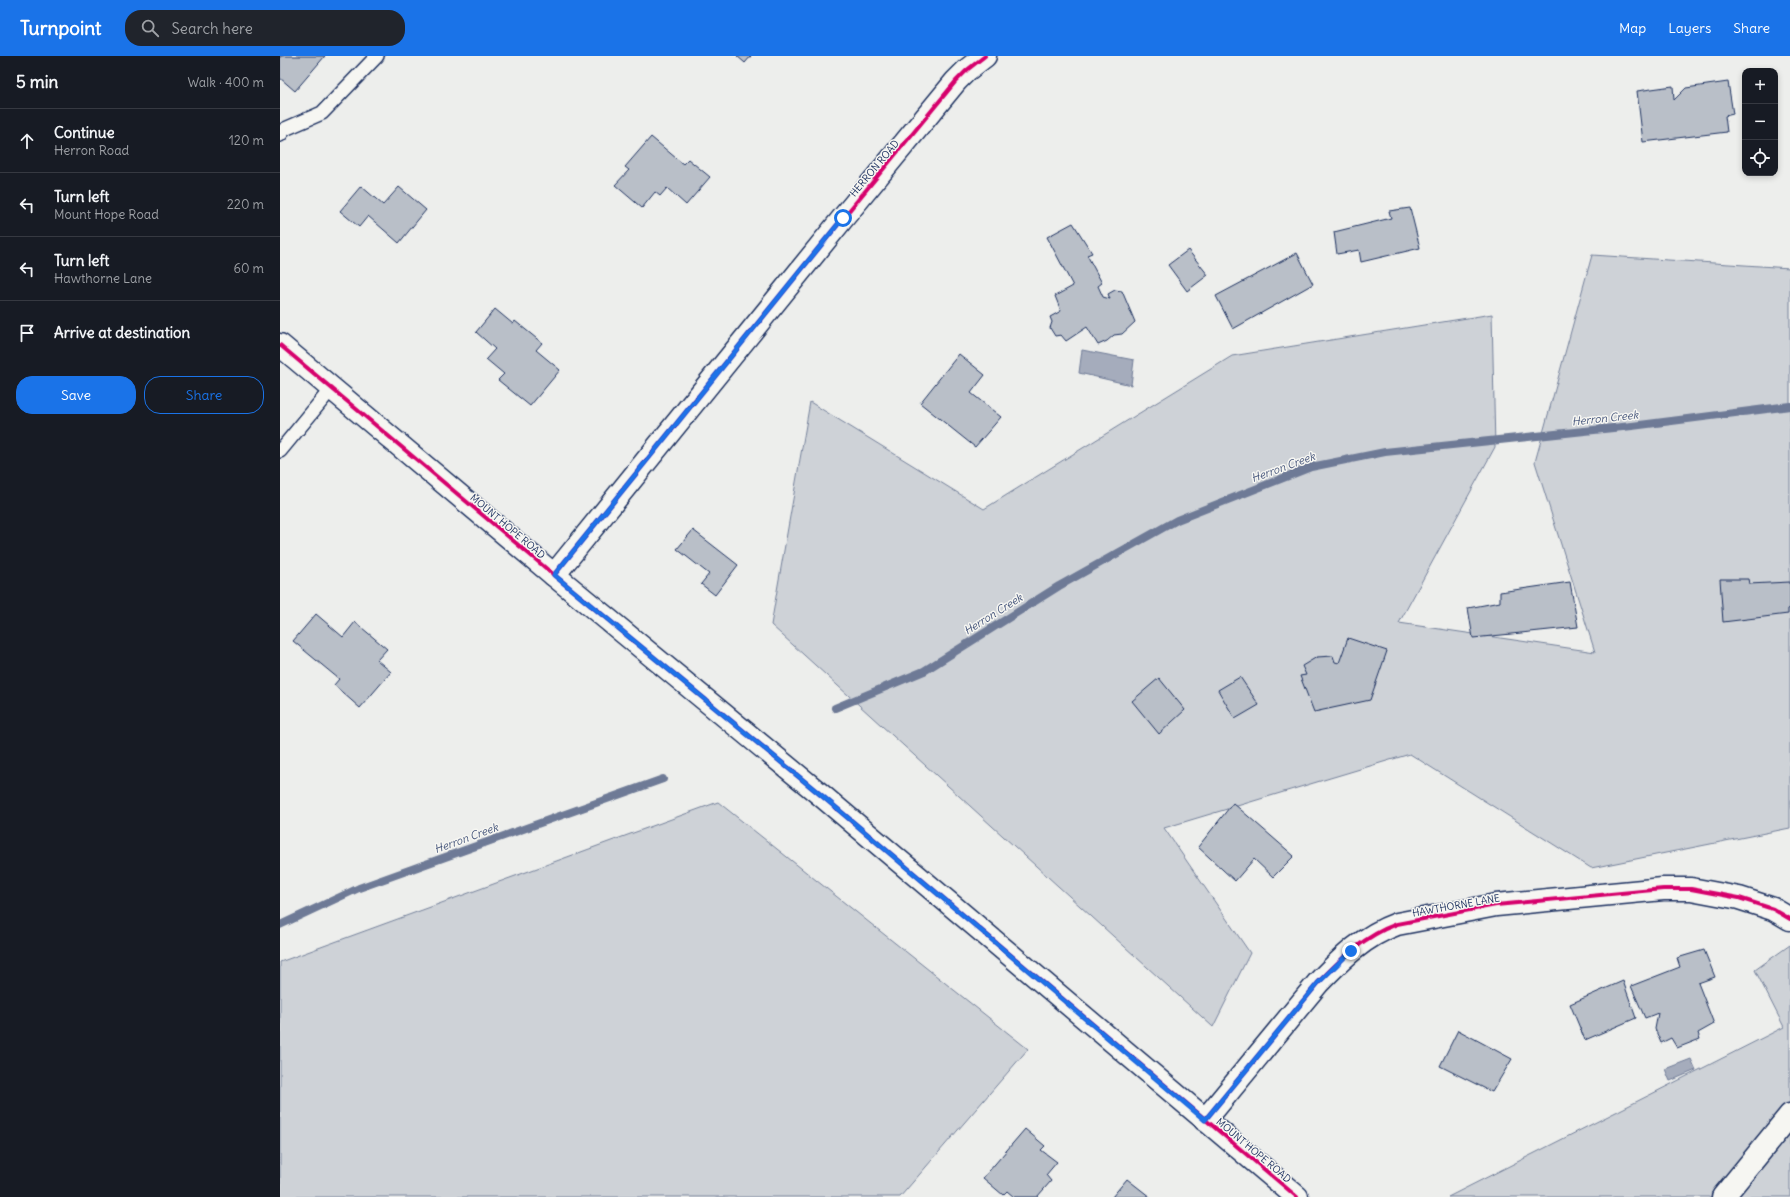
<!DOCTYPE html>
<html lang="en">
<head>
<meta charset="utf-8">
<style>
  :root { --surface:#171b24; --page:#20242c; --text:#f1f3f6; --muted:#9ea1a6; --line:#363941; --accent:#1a73e8 }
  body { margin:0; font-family:Delius,sans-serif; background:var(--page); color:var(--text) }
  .controls { position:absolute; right:12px; top:12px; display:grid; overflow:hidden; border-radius:8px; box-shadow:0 2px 6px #0003 }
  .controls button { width:36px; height:36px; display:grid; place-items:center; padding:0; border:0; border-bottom:1px solid var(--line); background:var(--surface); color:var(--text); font:20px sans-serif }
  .stop { position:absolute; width:12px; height:12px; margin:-9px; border:3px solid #1a73e8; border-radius:50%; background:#fff }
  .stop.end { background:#1a73e8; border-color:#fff; box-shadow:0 1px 4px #0008 }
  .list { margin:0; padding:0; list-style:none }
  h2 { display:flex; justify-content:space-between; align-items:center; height:52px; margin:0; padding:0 16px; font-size:17px }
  h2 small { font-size:13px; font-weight:400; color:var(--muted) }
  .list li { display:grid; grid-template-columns:26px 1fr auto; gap:12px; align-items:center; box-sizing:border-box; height:64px; padding:0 16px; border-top:1px solid var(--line) }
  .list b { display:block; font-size:15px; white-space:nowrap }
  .list p { margin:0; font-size:13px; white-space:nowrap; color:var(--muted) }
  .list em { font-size:13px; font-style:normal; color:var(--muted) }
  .actions { display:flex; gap:8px; padding:12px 16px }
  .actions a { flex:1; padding:9px 0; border:1px solid var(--accent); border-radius:16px; text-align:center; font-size:14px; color:var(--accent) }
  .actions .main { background:var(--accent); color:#fff }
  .icon { flex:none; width:22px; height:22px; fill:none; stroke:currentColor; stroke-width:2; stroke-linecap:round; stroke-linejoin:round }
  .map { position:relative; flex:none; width:1510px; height:1141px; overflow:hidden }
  header { display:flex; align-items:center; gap:24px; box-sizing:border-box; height:56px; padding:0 20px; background:var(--accent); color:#fff }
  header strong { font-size:19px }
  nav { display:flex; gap:22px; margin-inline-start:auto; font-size:14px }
  .search { width:280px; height:36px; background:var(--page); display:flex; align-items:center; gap:10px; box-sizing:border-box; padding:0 14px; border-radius:16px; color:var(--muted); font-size:15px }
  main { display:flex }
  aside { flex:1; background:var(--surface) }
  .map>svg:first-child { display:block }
  .green { fill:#ced2d7; stroke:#74809a }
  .water { fill:#a5acbc; stroke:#6e7a96 }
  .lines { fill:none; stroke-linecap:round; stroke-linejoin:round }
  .stream { stroke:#6e7a96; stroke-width:8 }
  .building { fill:#b9bfc8; stroke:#1b2f5e }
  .service-casing { stroke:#1b2f5e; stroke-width:16 }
  .minor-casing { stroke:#1b2f5e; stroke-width:25 }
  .tertiary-casing { stroke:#1b2f5e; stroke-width:25 }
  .service { stroke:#f6f6f2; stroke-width:13 }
  .minor { stroke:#f6f6f2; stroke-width:22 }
  .tertiary { stroke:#f6f6f2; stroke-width:22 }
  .cycleway-casing { stroke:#f6f6f2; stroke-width:6 }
  .cycleway { stroke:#d6006c; stroke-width:4 }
  .route { stroke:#1a73e8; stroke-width:5 }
  .labels { text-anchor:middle; stroke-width:3; stroke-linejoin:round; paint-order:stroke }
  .street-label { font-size:10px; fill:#1b2f5e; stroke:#f6f6f2 }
  .water-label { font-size:11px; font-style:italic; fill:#44547a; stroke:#f6f6f2 }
</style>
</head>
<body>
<header>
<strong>Turnpoint</strong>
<div class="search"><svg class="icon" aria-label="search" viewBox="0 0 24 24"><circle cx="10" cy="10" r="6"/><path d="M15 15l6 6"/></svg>Search here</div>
<nav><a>Map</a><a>Layers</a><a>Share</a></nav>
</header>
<main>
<aside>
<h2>5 min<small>Walk · 400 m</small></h2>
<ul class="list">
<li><svg class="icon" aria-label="ahead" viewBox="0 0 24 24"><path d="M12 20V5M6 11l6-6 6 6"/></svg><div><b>Continue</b><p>Herron Road</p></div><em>120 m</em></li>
<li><svg class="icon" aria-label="left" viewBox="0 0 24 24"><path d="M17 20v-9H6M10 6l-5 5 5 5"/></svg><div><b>Turn left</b><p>Mount Hope Road</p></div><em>220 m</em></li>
<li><svg class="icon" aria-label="left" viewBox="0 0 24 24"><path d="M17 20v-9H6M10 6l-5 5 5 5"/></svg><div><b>Turn left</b><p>Hawthorne Lane</p></div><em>60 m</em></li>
<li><svg class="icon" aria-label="arrive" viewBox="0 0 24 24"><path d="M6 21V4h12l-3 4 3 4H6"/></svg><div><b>Arrive at destination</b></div></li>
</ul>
<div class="actions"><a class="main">Save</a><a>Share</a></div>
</aside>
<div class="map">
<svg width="1510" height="1141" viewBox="0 0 1510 1141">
  <rect width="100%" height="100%" fill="#edeeec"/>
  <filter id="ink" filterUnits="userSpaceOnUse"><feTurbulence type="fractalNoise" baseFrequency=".025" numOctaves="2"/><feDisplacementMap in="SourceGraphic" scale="8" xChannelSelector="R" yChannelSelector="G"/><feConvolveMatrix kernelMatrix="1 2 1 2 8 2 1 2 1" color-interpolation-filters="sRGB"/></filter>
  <g filter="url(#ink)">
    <path class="green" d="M1312,199l198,13v560l-199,40 -181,-114 -246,74 86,125 -37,74 -442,-402 39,-223 174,107 248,-153 260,-42 3,133 -96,176 196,29 -60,-190z
      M438,746l310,247 -128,148h-620v-235z
      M1510,889v252h-342l336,-170 -29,-57z"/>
    <path class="water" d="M802,294l52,10 -3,25 -52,-12z
      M1411,1003l5,11 -26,11 -5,-12z"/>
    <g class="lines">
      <path class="stream" d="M555,652l89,-37 135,-85 118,-66 134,-53 74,-15 247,-26 158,-20
        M0,869l79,-37 304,-109"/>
    </g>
    <path class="building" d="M0,0h45l-30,35 -15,-13z
      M457,0h14l-6,7z
      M1448,26l5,32 -8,2 2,16 -84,10 -6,-51 36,-5 1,14 12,-12z
      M371,81l32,27 5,-5 22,18 -24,28 -19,-17 -7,8 -5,-4 -13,16 -27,-23 14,-15 -4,-3z
      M81,130l22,19 16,-18 27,23 -27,33 -31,-27 -9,11 -19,-16z
      M1130,152l10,40 -59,14 -2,-12 -22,4 -3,-22 57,-14 -2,-7z
      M793,167l19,30 -5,2 15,28 -4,3 5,11 7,2 -2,-5 7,-4 7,1 13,31 -13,12 -8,1 -7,6 -9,4 -11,-18 -21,14 -5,-6 -6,1 -5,-8 2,-6 -2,-5 11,-6 -6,-15 18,-10 -26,-49z
      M908,194l20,25 -21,16 -19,-26z
      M1017,197l16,31 -80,45 -17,-33z
      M215,253l18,15 2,-3 27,22 -6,7 24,20 -30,36 -32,-26 6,-6 -18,-15 9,-10 -19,-17z
      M679,298l26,21 -14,18 30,24 -26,30 -55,-44z
      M413,474l45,35 -23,30 -14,-11 8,-10 -32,-25z
      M1440,523h28l1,5 41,-2v26l-2,1v5l-65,8z
      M1290,526l8,45 -105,11 -5,-30 32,-6v-10z
      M36,558l27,23 12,-15 32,27 -10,11 14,12 -31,36 -26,-23 5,-6 -46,-38z
      M1068,582l39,13 -17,49 -56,12 -14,-36 6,-1 -4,-9 15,-9 16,-1 2,6 4,1z
      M960,621l19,28 -24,14 -17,-29z
      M879,622l26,32 -26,24 -27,-33z
      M953,747l61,53 -21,21 -19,-18 -19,22 -37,-34z
      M1424,894l11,27 -17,6 16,41 -16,9 2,6 -23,9 -6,-10 -10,5 -6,-14 3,-16 -13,5 -14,-32 49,-19 -3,-9z
      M1343,925l13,37 -51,22 -15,-36z
      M1178,974l54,29 -20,33 -52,-26z
      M745,1073l20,17 -4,4 16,12 -11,13 5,6 -14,16h-23l-7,-6 -4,4 -20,-17z
      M847,1123l23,18h-38z"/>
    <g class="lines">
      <defs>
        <path id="service" d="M0,79l5,-6 37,-16 55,-57
          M0,395l52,-63"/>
        <path id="minor" d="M274,519l289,-357 113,-137 11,-11 18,-14
          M925,1064l113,-137c24,-25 46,-47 79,-59l99,-19 167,-16h28l48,9 34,11 17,10
          M1443,1141l67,-82"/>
        <path id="tertiary" d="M0,289l274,230 267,220 476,402"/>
      </defs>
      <use href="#service" class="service-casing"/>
      <use href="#minor" class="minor-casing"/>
      <use href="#tertiary" class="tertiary-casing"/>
      <use href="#service" class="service"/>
      <use href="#minor" class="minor"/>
      <use href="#tertiary" class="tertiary"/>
      <defs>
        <path id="cycleway" d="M0,289l274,230 267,220 476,402
          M274,519l289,-357 113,-137 11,-11 18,-14
          M925,1064l113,-137c24,-25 46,-47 79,-59l99,-19 167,-16h28l48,9 34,11 17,10"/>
      </defs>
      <use href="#cycleway" class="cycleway-casing"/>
      <use href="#cycleway" class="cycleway"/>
    </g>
  </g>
  <g class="lines" filter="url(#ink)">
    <path class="route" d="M563,162l-289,357 267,220 384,325 113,-137 33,-32"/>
  </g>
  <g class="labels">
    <g class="street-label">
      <text transform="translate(594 112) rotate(-50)" y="4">HERRON ROAD</text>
      <text transform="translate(228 470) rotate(40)" y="4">MOUNT HOPE ROAD</text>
      <text transform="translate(1176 849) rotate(-10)" y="4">HAWTHORNE LANE</text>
      <text transform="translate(974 1094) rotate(40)" y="4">MOUNT HOPE ROAD</text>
    </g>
    <g class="water-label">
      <text transform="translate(1325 362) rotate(-6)" y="4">Herron Creek</text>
      <text transform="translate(1003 411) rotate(-20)" y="4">Herron Creek</text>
      <text transform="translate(713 558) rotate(-32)" y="4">Herron Creek</text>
      <text transform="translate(186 782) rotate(-20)" y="4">Herron Creek</text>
    </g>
  </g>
</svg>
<div class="controls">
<button>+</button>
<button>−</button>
<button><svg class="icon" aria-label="locate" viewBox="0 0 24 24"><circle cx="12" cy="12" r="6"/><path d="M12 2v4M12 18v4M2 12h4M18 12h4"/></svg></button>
</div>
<div class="stop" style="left:563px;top:162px"></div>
<div class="stop end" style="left:1071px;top:895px"></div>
</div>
</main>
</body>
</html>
